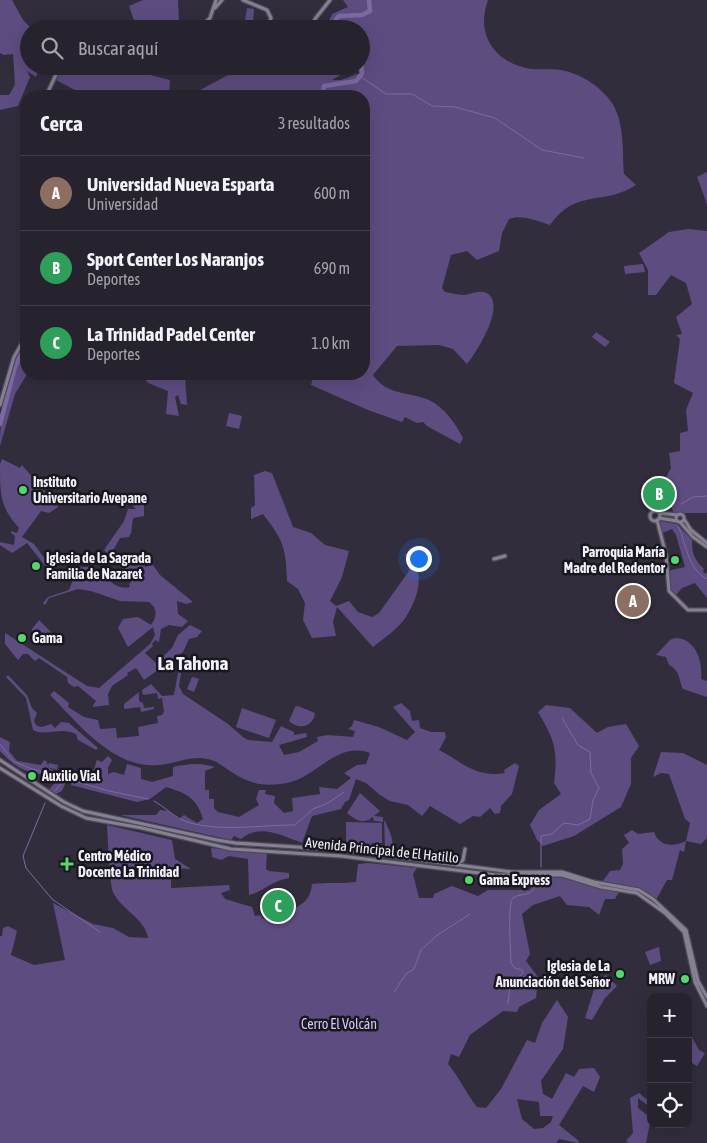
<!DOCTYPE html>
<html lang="es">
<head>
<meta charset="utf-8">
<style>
  :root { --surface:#26222e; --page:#322f3a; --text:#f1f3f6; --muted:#a4a4aa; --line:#423f4a; --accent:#56d671 }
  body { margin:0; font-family:"Asap Condensed",sans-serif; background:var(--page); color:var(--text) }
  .controls { position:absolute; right:15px; bottom:15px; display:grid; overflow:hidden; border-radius:10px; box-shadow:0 5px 20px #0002 }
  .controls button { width:45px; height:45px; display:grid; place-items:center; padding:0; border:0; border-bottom:1px solid var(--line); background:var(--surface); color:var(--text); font:25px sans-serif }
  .you { position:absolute; left:418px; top:558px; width:18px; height:18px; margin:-12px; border:4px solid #fff; border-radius:50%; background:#1a73e8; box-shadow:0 0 0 8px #1a73e833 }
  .badge { display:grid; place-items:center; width:32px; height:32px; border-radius:50%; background:var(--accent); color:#fff; font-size:16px; font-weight:700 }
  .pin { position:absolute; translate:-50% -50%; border:2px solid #fff; box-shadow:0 1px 5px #0006 }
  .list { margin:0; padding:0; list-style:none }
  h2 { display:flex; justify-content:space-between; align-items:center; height:65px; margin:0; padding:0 20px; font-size:21px }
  h2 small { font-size:16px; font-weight:400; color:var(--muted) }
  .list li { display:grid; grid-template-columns:32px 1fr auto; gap:15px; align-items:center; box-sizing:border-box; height:75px; padding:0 20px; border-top:1px solid var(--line) }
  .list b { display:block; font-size:19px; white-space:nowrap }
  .list p { margin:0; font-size:16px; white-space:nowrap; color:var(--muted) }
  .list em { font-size:16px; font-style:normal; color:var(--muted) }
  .icon { flex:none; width:28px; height:28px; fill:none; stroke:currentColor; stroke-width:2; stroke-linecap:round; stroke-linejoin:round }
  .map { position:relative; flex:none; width:707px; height:1143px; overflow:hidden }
  .search { position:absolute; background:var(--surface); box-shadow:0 5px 20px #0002; left:20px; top:20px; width:350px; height:55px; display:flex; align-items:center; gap:12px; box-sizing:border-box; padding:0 18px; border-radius:28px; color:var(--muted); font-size:19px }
  .panel { position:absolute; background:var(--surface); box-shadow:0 5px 20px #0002; left:20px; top:90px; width:350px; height:290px; border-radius:20px }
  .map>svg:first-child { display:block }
  .green { fill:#5d4c80; fill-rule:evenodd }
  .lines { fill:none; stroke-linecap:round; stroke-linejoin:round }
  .stream { stroke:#7c6aa3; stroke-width:1 }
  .river { stroke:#7c6aa3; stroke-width:4.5 }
  .secondary-casing { stroke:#4e4a58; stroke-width:5.5 }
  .secondary { stroke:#858092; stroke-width:3 }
  .poi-dot { fill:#56d671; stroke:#19171e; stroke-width:2 }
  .labels { text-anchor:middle; stroke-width:5; stroke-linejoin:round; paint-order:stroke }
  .poi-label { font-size:14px; font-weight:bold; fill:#f3f0fb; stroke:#19171e; text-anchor:start }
  .street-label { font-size:14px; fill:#f3f0fb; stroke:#19171e }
  .park-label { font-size:14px; fill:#d6c7fa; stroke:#19171e }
  .district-label { font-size:19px; font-weight:bold; fill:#f3f0fb; stroke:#19171e }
</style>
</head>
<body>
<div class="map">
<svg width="707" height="1143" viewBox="0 0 707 1143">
  <rect width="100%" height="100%" fill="#322d3d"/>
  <path class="green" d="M0,0h12l11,20 9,9h-3v37h11l-4,11 -9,-6 3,6 -12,29 -18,4v-15h9l6,-10 -2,-31 -9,1 -4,-2z
    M143,0h35l1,21 -26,2 -16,6 -8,-23z
    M343,0h145c-13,35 7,63 43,69 11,1 24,-1 34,2 18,4 37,17 47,32 13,20 10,49 12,71l12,11c-32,21 -60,3 -86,40 -13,-4 -28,-11 -41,-6l-7,14 -3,18 -22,9 -10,-9 -16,4 -9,33 3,4c7,1 13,3 20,3 5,-1 13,-4 19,-3 26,8 -8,61 -17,72l-14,-15 -14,-4 -42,1 -24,29c14,21 35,16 56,25 16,8 26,23 34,38l-3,6 -33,-18 -4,-4 -6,1 -12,-6 -3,5 -34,-12 -57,-25 3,-11h50v-278h-175l52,-28 32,4 32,-6h39l2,6 -14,8h9l19,-7 -4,-7h5v-37h-34l-1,-2 6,-13 16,-7z
    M247,8l7,1 -1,13 -8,-1z
    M62,66h45l17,9 22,-1 24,6 -1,16h-83l-30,-16z
    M707,172v32l-10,-27z
    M688,229l19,2v282h-33l-3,-6 -7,3 -10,-8 -5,-14 14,-5 8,-15 -2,-15 11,-2v-18l8,-2 -2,-21 7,-17 -19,-10 6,-44 -4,-4 6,-1 -6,-17 16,-13 -6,-21 -15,-8 -15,20h-8v-25l-9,-17 30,-21z
    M643,264l2,8 -20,2 -1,-8z
    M596,332l14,10 -5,5 -13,-10z
    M26,341l1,33 -12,20 -15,52c0,-30 7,-81 26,-105z
    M141,374h51l-7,3 2,28 -6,-1 -3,-9 -3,2 4,19 -13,-2 2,-23 -20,-8z
    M229,413l13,3 -3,13 -13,-3z
    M2,459l18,9 2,-3 36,42 -9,6 -8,-2 -19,26 12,7 19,26 6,3c10,-1 23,-9 34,-5 12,6 21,23 37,19l-1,-3 4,-4 -29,-30 20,-29 4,-12h8l-6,-6 -7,6 -1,-6 5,-7 10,5 4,-3v-5l3,9v14l-11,2 -2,15 -2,4 -9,1 -9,16 9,8 6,-2 6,6 12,-3 1,4 8,-2 7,10 33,27 -7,2 -9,-3 1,13 10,7 -6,6 -13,-2 -8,4 -2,13 -4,-2 -3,4 1,2 -8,7 11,10 16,-15 6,-13 12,-10 12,6 -5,6 -8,2 -6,13 -39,28 -8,-12 -9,5 1,2 -16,11 -4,8 1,11 -17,2 4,-6 -18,-15 -4,1 -6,-4 -1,-6 -28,-19 -4,3 -7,-7h-5l-5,6 -13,-16v-11l82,53 12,2 51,-44 5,-9 -2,-8 -25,20 -10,-19 5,-9 15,-2 13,8c6,-9 7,-16 -2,-23l-29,-1 -29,-10 -13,-2 -29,9 -4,7 -2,-2 5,-6 21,-7 4,-10 -8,-2 -7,4 -31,-39 -15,10 -12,-8v-3l14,3 1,-9 -4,-3v-2l6,2 2,-5c-19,-21 -19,-33 -19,-64z
    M265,471l7,2 21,54 18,6 14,12 24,6 -7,26 -12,24 6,5 13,-5 9,11 14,5 7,-4 30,-42 -4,-18c22,16 14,43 1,64 -8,12 -22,21 -33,30l-36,-40 -4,15 3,14 -24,2 -9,-18 2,-17 -7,-14 -11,-8c-1,-34 -4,-41 -24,-67l-12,5v-11l4,-3 -1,-30z
    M660,521l17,3 15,16c0,14 2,19 12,29l-1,3 4,2v24l-12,-15 -13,5 -6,7 -7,-7 -1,-17 17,-4 -9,-32 -4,-6 -10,4z
    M39,620l15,15 -8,8 -14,-11v-3z
    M675,638c21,0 28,24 26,41l6,2v16l-24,-8c-5,-11 -2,-17 -14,-24l-3,-8 -10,-2 14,-15z
    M183,660l-4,26 4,8 45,30 15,13 5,3 24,2 9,-16 13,6v3l12,-2 1,4 -28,8 5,10 15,-3 19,-11 -1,-4 11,-2 25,2 2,-6 -7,-2 4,-3 2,-6 25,7 28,13 8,-8 -22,-25 8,-4 9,8 2,10 7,-1 1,8 11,4h14l1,5 -7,13c23,12 37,28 66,23l-1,-3 11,-7 4,3 -7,28 -11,12 -1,7 -5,1 -5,-6 -10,9 -7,-1 -13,8 -30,-18 -8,10 -14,-11 -18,-4 -10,-6 -14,-12 -10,-4 -7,21 -4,2 -4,7 -29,7 -10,27c-19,-7 -43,-20 -61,-4l-7,-3 -3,4 -111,-25h36l4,-5 8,1 11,8 5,-4 13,8 6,-4c-6,-21 -17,-26 -37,-32l-16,12 -13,3 -66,-17 2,-6 17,2 7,-21 5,2 6,-6 4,4 -4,8v6l6,-2 10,3 3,-11 14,4v11l11,3 21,-6v-9c14,-3 27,-5 42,0l-10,4v19h4v9h5v9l4,4 21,5 20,-12 -3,-6 3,-9h7l-1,4 10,2 -1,7 10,10 9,-2 -1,-13 28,-4 -1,-7 18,2 14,-11 -7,-5 13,-8 9,-1 4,-11c-33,-12 -53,24 -83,30 -23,4 -38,1 -57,-12 -5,-3 -11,-8 -16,-10 -20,-8 -37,3 -56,4 -45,4 -81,-43 -108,-70l4,-4 15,12 -1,4 16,10 14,3 2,9 16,-1 1,10 22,-2 -1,-9 20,-4 -1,-7 5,-1 2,-3 -2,-14 -4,1 -1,-6 -14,2 -1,-5 9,-6 11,12 12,-1 4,-22 -1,-9z
    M8,675l19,20 5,13 5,5 -3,8 3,5 5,1 9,-3 4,4 6,-6 8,1 29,25 -2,2 -18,-10 -2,-6c-17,-8 -29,3 -43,-4l-7,-32 -20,-21z
    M192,677l7,2 -5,13 -7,-3z
    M139,692v9l4,2 1,5 10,-1v2l-13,3 -1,-5 -16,2v-5z
    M546,705l24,3 27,25 11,-6 18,-3 13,22 -8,12v26l-10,23 -47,29 -31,10 -6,-6 -7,-15 9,-15 22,-16 -7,-11c4,-32 1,-43 -16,-71z
    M298,706l17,7c-1,13 -16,18 -26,8l6,-14z
    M242,708l34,12 -7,18 -33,-11z
    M0,737l10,5 -1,9 8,10 24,4 3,-5 3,2 1,4 1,-3 9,2 -1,5 -10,-3 21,10 -6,14 -6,3 -7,-5 7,-7 -3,-4c-26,-8 -33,-5 -53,-27z
    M661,752l22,1 24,12v73l-6,6 -15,-3 -2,11 -4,-2 -8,30h-5l-11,20 -15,-11 -38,-8 7,-10 10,-1 3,-6 -1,-15 7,-6 -5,-8 8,-5 6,4 16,-2c5,15 20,15 32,9l4,-18 -5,-4 -16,-45 -8,-1 -8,4z
    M360,793l20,18 -6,5 9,1v5l-9,-1 -1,-4c-10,8 -17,3 -26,-4z
    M384,820c6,10 11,22 8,33l-50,-6v-4l19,1 -15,-2v-20l36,1v20h-11l3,3 11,1z
    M107,825l65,15 3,19 16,10 -20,-1v20l58,-3 1,5 -9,3 4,6 27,8 3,9 5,-1 4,4 6,-1v-4c21,-5 40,-6 42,-30 16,-2 28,0 44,-2l2,-18 10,-1 49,5 -4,6 6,24h14l1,-4 18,-8 26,10 10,-6h42l2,-12 30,-1 57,15 -4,7h-10l-6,16 -10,-8 -22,-2 -7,-9 -27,9 -11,9 8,40 -4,7 12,16 -2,21 -17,9 -2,5 -14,-1 -33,24 -11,22 -8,-3 -3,10c11,13 18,29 29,43l9,1 15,-19 26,-49 8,3 7,-20 15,-23 11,17 -5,32 -22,32 2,13 9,5 14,-26 8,4 5,-8 15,-1 6,9 -6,15 -11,-6 -24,39 20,16 -1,2 -19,-4 -3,4h-556v-207h2l1,-8 5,-2 9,5 -6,24 23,10 31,-5 -12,-57 40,21 20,4 16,9 19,1c-3,-20 -27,-28 -35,-46 -4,-12 -5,-53 -6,-67zM517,1099l22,3 1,14h13l-2,6 -8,6 -9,1 -12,-10z
    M211,848l56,5 -1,16 3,2 20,2v5c-19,3 -25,14 -40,17l-1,-36 -19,-3 -8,4 -9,-3z
    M659,947l2,14 -11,4 -5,-13z
    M606,975l11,11 -12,12 -13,22 -7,-2 12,-38z
    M688,1030l11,20 6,3 -8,13 -5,-3 -1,-14 -3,-3z
    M639,1093l12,10 -1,4 -12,-9v10l13,10 -5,25h-17l-3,-2 7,-8 -3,-35z"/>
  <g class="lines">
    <path class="stream" d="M361,77l25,17h26l20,12 23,1 40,11 47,32 42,8
      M681,504l12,-7 14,-1
      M678,526c9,18 9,43 29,53
      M0,744l13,17 16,7 80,23 39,8
      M55,791l10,-12
      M154,801c11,6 21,17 33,21 32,10 74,3 108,3l18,-16 15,-6 16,-11
      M45,803l-22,53 3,12 26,31 48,33
      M541,867v-31l11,-2 12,-11 14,2 12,-6 3,-19 6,-12 -8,-15 -1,-21 -12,-7 -16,-27
      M394,992l12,-18 8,-5 7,-19 15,-14 34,-22
      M508,1004l2,-19 13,-12 -1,-3 -7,-2 -4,-5c0,-10 -4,-60 2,-65 6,-5 15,-1 21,-9"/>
    <path class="river" d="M336,29v-10l3,-3 23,-1 8,-4 -1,-11
      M329,96l-6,-4 1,-6 32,-5 6,-7 -1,-11
      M0,424l15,-57 11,-24"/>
    <defs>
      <path id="secondary" d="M243,0l24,10 4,8 -4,11
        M215,8l7,-8
        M146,29c15,-7 28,-7 43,0
        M198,29l12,-11 6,-18
        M312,29l3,-10 15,-19
        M46,96l14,-30
        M0,405l14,-48 12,-21
        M650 516a5 5 0 1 1 10 0a5 5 0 1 1-10 0Z
        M659,513l19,2
        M676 518a4 4 0 1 1 8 0a4 4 0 1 1-8 0Z
        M659,518l18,3
        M684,519l7,11 16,13
        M657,520l9,35 3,36 19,19h19
        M680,522l13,15 14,10
        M494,559l11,-3
        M0,760l64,42 19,9 134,29 18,3 107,7 170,22h50l32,10 45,8 14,9 33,31 12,51 9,16
        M0,768l61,38 25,12 56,10 89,21 110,7 155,19h66l39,12 36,6 28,20 19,19 11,50 12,24
        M457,864l6,-4 2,-11"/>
    </defs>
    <use href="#secondary" class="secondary-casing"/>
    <use href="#secondary" class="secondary"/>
  </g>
  <g class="poi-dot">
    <circle cx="23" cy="490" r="5"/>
    <circle cx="675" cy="560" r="5"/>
    <circle cx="36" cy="566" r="5"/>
    <circle cx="22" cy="638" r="5"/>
    <circle cx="32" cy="776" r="5"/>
    <path d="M64.5 856.5h5v5h5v5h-5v5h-5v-5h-5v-5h5z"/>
    <circle cx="469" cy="880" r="5"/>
    <circle cx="620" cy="974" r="5"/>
    <circle cx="685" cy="979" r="5"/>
  </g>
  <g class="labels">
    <g class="poi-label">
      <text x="33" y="487">Instituto<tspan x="33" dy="16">Universitario Avepane</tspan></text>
      <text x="665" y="557" text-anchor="end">Parroquia María<tspan x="665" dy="16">Madre del Redentor</tspan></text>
      <text x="46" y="563">Iglesia de la Sagrada<tspan x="46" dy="16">Familia de Nazaret</tspan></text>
      <text x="32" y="643">Gama</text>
      <text x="42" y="781">Auxilio Vial</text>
      <text x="78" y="861">Centro Médico<tspan x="78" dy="16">Docente La Trinidad</tspan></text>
      <text x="479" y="885">Gama Express</text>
      <text x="610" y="971" text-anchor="end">Iglesia de La<tspan x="610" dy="16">Anunciación del Señor</tspan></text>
      <text x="675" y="984" text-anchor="end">MRW</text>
    </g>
    <g class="street-label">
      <text transform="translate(382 850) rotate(6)" y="5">Avenida Principal de El Hatillo</text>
    </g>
    <g class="park-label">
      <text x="339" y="1029">Cerro El Volcán</text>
    </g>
    <g class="district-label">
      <text x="193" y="670">La Tahona</text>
    </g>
  </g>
</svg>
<div class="controls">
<button>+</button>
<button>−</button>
<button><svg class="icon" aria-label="locate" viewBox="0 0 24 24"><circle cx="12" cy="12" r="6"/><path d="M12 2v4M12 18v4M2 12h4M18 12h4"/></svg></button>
</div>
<div class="you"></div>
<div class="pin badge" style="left:633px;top:601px;background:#8d6e63">A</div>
<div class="pin badge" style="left:659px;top:494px;background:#2e9e5b">B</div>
<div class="pin badge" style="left:278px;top:906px;background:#2e9e5b">C</div>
<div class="search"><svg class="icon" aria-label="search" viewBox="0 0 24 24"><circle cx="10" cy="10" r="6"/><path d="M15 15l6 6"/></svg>Buscar aquí</div>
<section class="panel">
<h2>Cerca<small>3 resultados</small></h2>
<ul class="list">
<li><span class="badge" style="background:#8d6e63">A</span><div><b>Universidad Nueva Esparta</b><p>Universidad</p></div><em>600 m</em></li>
<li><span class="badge" style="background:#2e9e5b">B</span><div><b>Sport Center Los Naranjos</b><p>Deportes</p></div><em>690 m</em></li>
<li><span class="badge" style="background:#2e9e5b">C</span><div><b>La Trinidad Padel Center</b><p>Deportes</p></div><em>1.0 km</em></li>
</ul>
</section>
</div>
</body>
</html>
